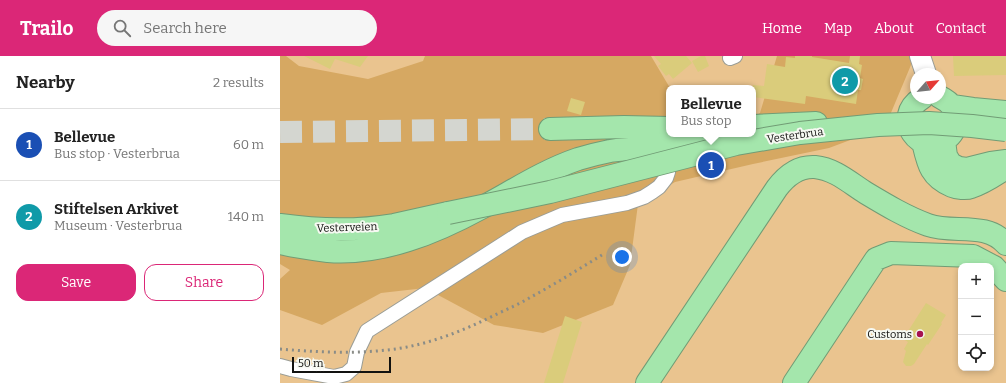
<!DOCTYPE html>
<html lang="en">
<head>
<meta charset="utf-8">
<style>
  :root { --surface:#fff; --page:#f6f6f6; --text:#222; --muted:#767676; --line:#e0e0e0; --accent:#db2777 }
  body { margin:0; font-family:Bitter,serif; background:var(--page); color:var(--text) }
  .controls { position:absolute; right:12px; bottom:12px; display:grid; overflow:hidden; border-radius:8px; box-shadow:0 2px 6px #0003 }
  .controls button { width:36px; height:36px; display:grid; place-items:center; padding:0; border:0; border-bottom:1px solid var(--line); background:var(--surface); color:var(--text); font:20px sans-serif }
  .compass { position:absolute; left:630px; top:12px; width:36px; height:36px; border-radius:50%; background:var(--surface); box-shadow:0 2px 6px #0003; rotate:63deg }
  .scale { position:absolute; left:12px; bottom:10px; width:99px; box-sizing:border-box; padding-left:4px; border:2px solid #121210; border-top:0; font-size:11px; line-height:14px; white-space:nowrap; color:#121210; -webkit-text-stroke:3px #f6f9f2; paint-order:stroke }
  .you { position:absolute; left:342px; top:201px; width:14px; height:14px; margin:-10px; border:3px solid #fff; border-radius:50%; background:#1a73e8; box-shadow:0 0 0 6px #1a73e833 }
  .badge { display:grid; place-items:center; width:26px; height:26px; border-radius:50%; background:var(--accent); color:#fff; font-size:13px; font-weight:700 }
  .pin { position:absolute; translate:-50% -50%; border:2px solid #fff; box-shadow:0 1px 4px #0006 }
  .popup { position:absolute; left:386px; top:29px; width:90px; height:52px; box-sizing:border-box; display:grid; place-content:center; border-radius:8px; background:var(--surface); filter:drop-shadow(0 1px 3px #0005); font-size:13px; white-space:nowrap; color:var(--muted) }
  .popup b { font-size:15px; color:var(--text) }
  .popup::after { content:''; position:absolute; left:50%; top:100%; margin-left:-8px; border:8px solid transparent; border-top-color:var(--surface) }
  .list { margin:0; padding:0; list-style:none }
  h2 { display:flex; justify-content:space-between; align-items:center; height:52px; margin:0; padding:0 16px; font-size:17px }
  h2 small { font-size:13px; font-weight:400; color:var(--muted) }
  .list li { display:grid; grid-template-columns:26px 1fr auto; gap:12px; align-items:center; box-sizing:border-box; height:72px; padding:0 16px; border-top:1px solid var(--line) }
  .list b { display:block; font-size:15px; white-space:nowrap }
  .list p { margin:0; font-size:13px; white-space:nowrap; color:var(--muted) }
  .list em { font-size:13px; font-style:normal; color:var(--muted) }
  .actions { display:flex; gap:8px; padding:12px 16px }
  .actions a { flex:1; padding:9px 0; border:1px solid var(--accent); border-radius:12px; text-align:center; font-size:14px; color:var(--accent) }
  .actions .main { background:var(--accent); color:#fff }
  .icon { flex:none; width:22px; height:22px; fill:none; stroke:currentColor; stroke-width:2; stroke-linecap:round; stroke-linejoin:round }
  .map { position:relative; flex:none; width:726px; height:327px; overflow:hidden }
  header { display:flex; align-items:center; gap:24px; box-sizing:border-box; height:56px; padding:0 20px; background:var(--accent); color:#fff }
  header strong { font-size:19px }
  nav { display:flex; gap:22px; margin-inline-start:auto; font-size:14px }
  .search { width:280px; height:36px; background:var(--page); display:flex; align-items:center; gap:10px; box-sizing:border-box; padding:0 14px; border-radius:22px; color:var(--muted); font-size:15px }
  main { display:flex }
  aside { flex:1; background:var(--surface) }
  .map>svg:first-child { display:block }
  .green { fill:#eac48f; fill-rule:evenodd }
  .forest { fill:#d6a862 }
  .building { fill:#dacc7b }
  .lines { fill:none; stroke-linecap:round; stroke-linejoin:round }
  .highway-tunnel { stroke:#d4d6d0; stroke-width:22; stroke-dasharray:22 11; stroke-linecap:butt }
  .street-casing { stroke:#9a9d96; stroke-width:16 }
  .secondary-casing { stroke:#9a9d96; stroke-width:22 }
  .highway-casing { stroke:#719c75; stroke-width:24 }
  .street { stroke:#fff; stroke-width:14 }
  .secondary { stroke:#fff; stroke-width:20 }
  .highway { stroke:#a4e6ac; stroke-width:22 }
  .rail { stroke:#8a8c87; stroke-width:3; stroke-dasharray:2 4; stroke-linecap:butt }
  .highway-bridge-casing { stroke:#719c75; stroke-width:24; stroke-linecap:butt }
  .highway-bridge { stroke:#a4e6ac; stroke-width:22 }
  .poi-dot { fill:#a61350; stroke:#f6f9f2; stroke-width:1.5 }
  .labels { text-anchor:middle; stroke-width:4; stroke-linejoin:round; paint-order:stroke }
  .street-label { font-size:11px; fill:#121210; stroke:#f6f9f2 }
  .poi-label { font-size:11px; fill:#121210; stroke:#f6f9f2; text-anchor:end }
</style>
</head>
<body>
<header>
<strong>Trailo</strong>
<div class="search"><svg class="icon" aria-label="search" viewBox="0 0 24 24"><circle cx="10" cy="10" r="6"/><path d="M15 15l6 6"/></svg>Search here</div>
<nav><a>Home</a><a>Map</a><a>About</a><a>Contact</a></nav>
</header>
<main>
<aside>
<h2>Nearby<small>2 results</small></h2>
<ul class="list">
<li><span class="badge" style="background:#1a4fb4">1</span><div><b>Bellevue</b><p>Bus stop · Vesterbrua</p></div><em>60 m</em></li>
<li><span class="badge" style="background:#0f9aa8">2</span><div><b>Stiftelsen Arkivet</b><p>Museum · Vesterbrua</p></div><em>140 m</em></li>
</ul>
<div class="actions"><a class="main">Save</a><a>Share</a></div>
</aside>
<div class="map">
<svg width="726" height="327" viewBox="0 0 726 327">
  <rect width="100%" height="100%" fill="#f6f9f2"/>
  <path class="green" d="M0,0h726v327h-726zM636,18h24v24h-24zM389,32h84v46h-84zM681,210h30v102h-30z"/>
  <path class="forest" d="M0,0h6l13,10 69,13 55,-18 2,-5h226l19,32h-1v46h84v-17l7,-4 17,-57h136l-2,9 -26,62 -56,21 -76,16 -78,18 -37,22 -8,61 -17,40 -70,28 -49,-8 -69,-37 -44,5 -59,32 -42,-15v-31l10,-9 -10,-6z"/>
  <path class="building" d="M24,0h64l-8,11 -25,-8 -5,10z
    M374,0h32l6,7 -19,16 -4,-5 -3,2 -8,-10 3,-2z
    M421,0h4l4,10 -11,6 -6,-11z
    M515,0h17v1l37,6 1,-7h10l-1,8 3,1 -2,13 3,1 -2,11h-3l-2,14 -50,-8 -1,8 -52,-7v-12l11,1 3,-22 18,3 1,-10 9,1z
    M673,0h53v19l-52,1z
    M291,42l14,4 -4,13 -14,-4z
    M646,247l20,12 -5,8 1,1 -14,21 -1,-1 -13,20 -3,2h-5l-3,-4 3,-11 -2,-2 4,-7 -5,-3z
    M285,260l17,6 -19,61h-19z"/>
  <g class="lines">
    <path class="highway-tunnel" d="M0,76l270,-3"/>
    <defs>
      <path id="street" d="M450,2l5,-2
        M0,310l11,3 43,8 12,-3 8,-7 3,-15 10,-21 155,-99 40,-17 65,-12 17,-6 8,-5 7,-5 7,-9 2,-6 2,-17"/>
      <path id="secondary" d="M640,0l6,18"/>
      <path id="highway" d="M642,42c-32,20 -1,60 24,41 6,-4 10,-11 10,-18 1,-12 -6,-19 -16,-24
        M672,50l21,3 33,3
        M473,70l63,-3
        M270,73l74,-2 45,1
        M664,85l2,15 5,8 8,4 8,1 24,-6 15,-2
        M643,86c5,21 7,35 29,44 5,2 14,3 19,1 13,-4 24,-12 35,-19
        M0,169c36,5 78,6 114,0 18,-4 36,-8 54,-12
        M0,187c16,4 32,6 48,8 54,4 107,-18 153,-43 32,-17 62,-37 97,-49 10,-3 22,-6 32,-8 19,-3 39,-2 58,-3 13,0 26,-1 39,-2
        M367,327l130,-195c9,-12 22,-22 38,-21 20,2 35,16 51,26 20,12 40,24 62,32 25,9 58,-4 78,19
        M514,327l82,-124 15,-6 82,3 21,11 12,13"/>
    </defs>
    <use href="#street" class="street-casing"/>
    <use href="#secondary" class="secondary-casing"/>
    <use href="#highway" class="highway-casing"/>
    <use href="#street" class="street"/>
    <use href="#secondary" class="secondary"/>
    <use href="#highway" class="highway"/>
    <path class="rail" d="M0,293c35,3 71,5 107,1 39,-4 76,-19 112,-37 11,-5 22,-10 32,-16 24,-13 48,-28 71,-42"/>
    <defs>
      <path id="highway-bridge" d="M168,157l102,-21 186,-48 64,-11 78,-8 51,-2 43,3 34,4"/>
    </defs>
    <use href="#highway-bridge" class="highway-bridge-casing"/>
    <use href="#highway-bridge" class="highway-bridge"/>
  </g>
  <circle class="poi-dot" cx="640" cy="278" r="4"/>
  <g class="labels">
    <g class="street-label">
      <text transform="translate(515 79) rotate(-8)" y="4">Vesterbrua</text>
      <text transform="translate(67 171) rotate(-2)" y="4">Vesterveien</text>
    </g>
    <g class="poi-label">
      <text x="632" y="282">Customs</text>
    </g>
  </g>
</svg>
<div class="controls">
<button>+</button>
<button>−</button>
<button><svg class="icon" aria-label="locate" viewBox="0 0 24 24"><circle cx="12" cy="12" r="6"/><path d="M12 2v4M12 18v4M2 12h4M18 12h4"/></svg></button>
</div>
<svg class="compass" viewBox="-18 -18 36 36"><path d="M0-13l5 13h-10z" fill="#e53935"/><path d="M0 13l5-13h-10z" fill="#767676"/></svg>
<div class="scale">50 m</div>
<div class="you"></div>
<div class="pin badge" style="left:431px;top:109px;background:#1a4fb4">1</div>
<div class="popup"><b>Bellevue</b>Bus stop</div>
<div class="pin badge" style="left:565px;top:25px;background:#0f9aa8">2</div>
</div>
</main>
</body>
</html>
